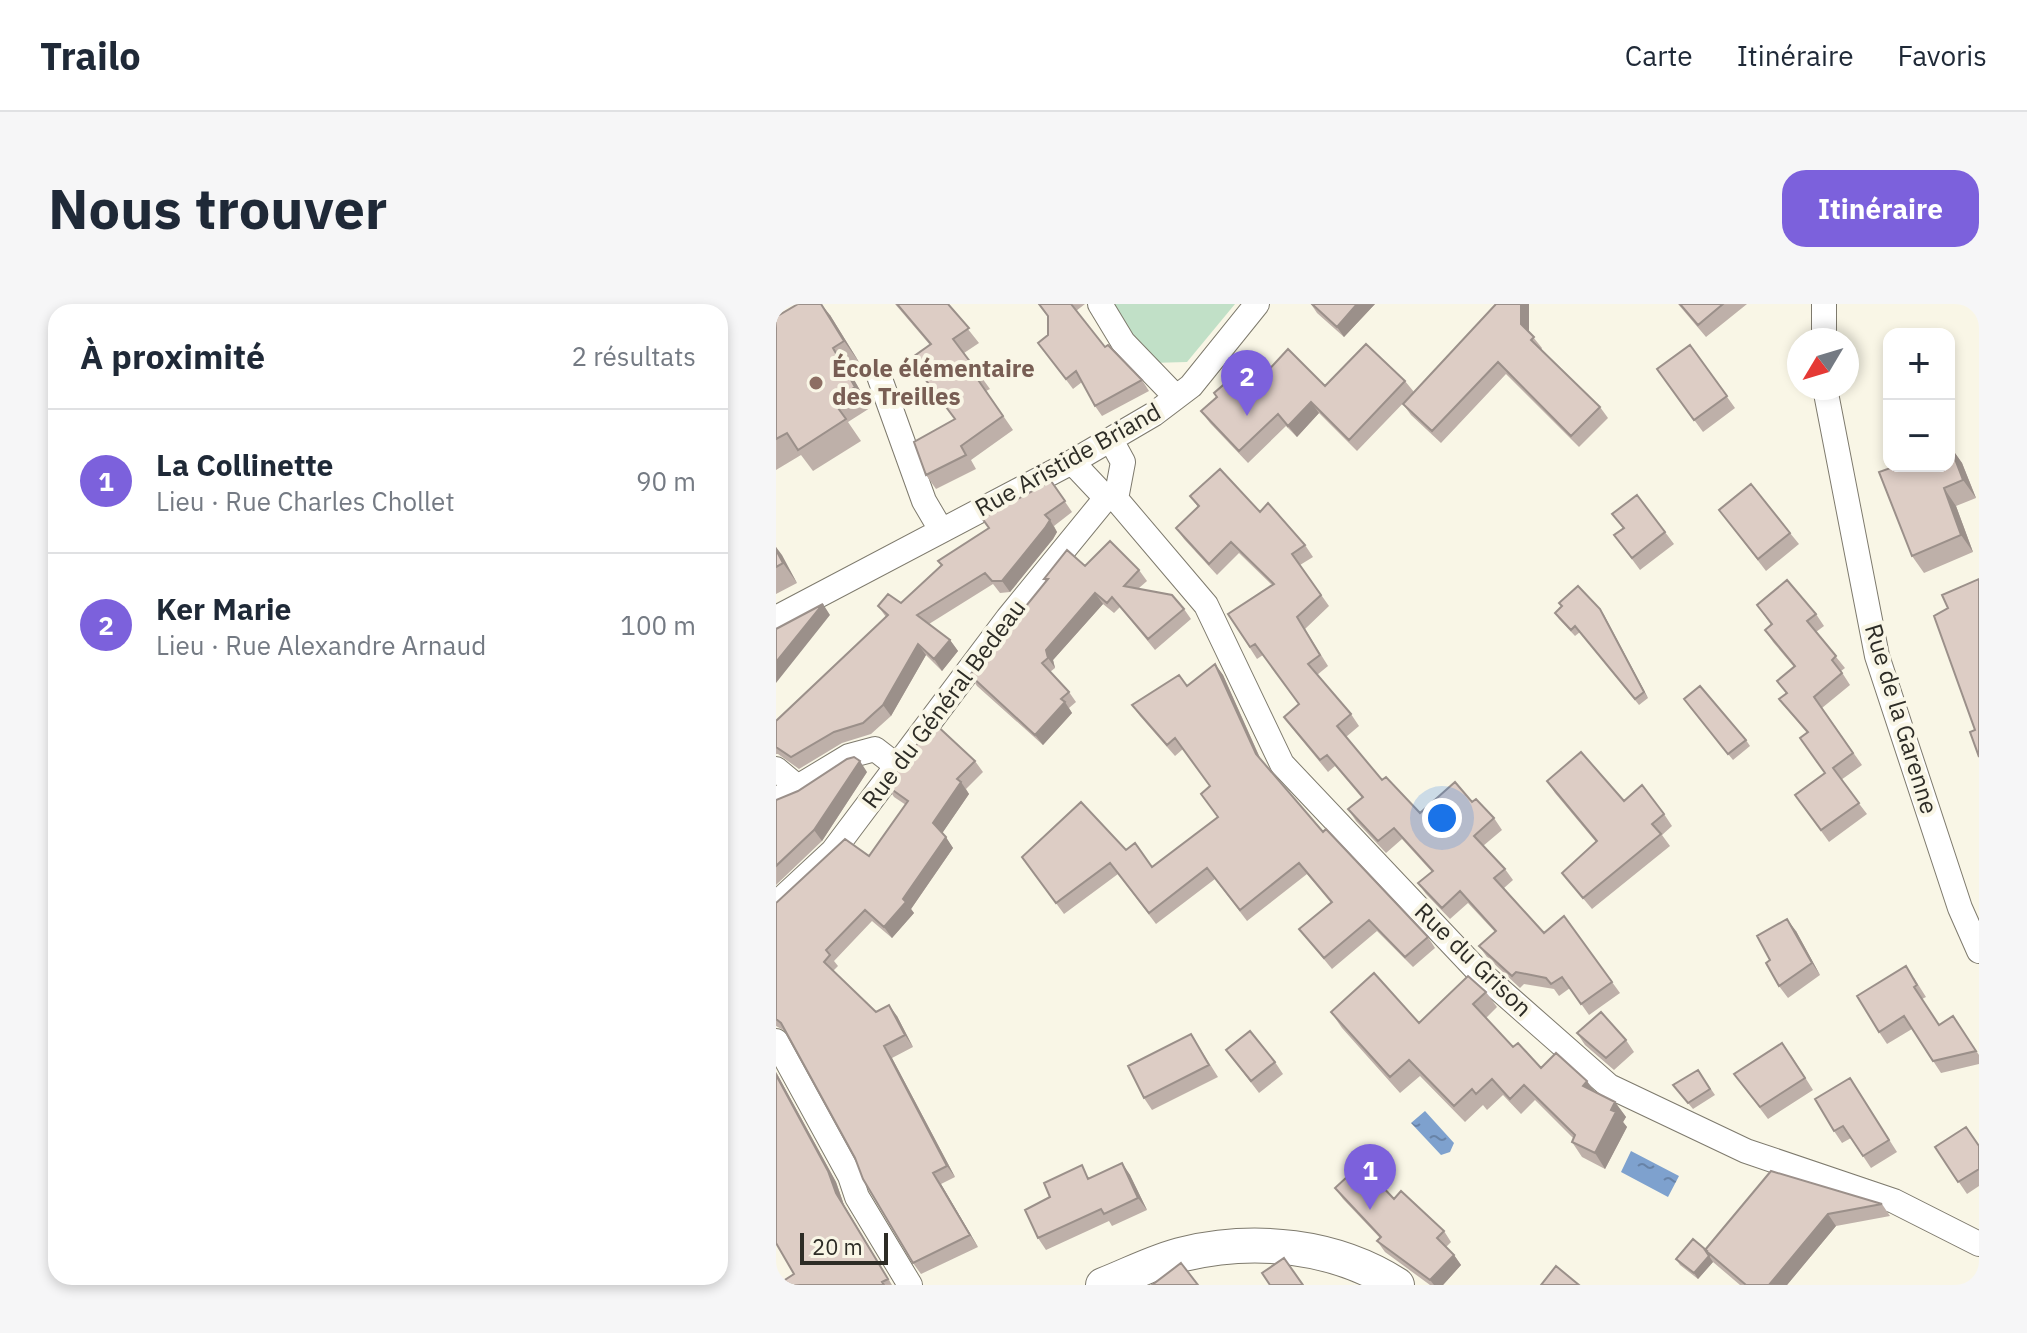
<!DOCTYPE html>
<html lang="fr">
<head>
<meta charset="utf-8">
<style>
  :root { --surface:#fff; --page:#f6f6f7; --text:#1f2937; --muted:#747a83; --line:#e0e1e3; --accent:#7c61dc }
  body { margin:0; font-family:"IBM Plex Sans",sans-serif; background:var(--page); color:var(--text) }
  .controls { position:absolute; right:24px; top:24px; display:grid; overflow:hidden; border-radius:16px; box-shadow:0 4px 12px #0003 }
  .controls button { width:72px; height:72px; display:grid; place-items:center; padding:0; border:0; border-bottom:2px solid var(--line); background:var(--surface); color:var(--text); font:40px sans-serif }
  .compass { position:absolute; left:1011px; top:24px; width:72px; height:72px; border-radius:50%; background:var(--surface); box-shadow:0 4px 12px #0003; rotate:232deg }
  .scale { position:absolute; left:24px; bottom:20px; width:88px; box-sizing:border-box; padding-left:8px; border:4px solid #2d2c26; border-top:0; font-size:22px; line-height:28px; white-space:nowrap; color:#2d2c26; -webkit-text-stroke:6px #f9f6e6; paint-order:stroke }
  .you { position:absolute; left:666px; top:514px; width:28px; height:28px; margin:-20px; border:6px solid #fff; border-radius:50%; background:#1a73e8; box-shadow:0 0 0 12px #1a73e833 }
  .badge { display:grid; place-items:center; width:52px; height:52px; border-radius:50%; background:var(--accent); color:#fff; font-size:26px; font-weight:700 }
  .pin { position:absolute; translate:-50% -66px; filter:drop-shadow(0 2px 4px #0008) }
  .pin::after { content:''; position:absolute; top:42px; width:28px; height:24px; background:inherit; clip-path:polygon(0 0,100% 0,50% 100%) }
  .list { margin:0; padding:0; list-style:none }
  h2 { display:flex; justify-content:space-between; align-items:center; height:104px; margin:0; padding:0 32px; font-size:34px }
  h2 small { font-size:26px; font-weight:400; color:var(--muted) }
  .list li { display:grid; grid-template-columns:52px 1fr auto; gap:24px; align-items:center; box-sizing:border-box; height:144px; padding:0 32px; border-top:2px solid var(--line) }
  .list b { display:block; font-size:30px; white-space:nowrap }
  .list p { margin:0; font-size:26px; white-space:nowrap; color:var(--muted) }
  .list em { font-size:26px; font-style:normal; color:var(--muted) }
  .map { position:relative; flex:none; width:1203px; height:981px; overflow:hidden; border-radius:24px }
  header { display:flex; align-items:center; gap:48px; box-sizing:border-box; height:112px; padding:0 40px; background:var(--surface); border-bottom:2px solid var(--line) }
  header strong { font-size:38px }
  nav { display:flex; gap:44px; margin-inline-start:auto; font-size:28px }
  .intro { display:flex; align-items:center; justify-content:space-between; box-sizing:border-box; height:192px; padding:0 48px }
  h1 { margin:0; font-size:56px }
  .button { padding:20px 36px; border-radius:24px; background:var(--accent); color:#fff; font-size:28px; font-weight:700 }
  main { display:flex; gap:48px; padding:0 48px }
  aside { flex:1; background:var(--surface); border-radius:24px; box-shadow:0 4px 12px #0003 }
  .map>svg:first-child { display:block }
  .green { fill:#c1e0c7 }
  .water { fill:url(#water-ripples) }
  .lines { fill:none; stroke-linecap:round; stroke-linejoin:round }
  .street-casing { stroke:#7e7a6d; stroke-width:26 }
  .secondary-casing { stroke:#7e7a6d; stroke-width:36 }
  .street { stroke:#fff; stroke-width:24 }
  .secondary { stroke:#fff; stroke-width:34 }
  .wall { fill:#beb0a9 }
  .shaded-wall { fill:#9b908a }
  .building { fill:#ddcdc5; stroke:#9b908a; stroke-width:2 }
  .education-dot { fill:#8d6e63; stroke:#f9f6e6; stroke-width:3 }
  .labels { text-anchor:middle; stroke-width:8; stroke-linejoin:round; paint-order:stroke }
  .education-label { font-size:24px; font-weight:bold; fill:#785e54; stroke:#f9f6e6; text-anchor:start }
  .street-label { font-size:24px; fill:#2d2c26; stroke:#f9f6e6 }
</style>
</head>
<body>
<header>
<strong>Trailo</strong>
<nav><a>Carte</a><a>Itinéraire</a><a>Favoris</a></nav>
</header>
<div class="intro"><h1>Nous trouver</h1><a class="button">Itinéraire</a></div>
<main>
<aside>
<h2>À proximité<small>2 résultats</small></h2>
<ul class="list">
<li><span class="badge">1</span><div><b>La Collinette</b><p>Lieu · Rue Charles Chollet</p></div><em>90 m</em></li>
<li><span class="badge">2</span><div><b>Ker Marie</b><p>Lieu · Rue Alexandre Arnaud</p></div><em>100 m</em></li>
</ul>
</aside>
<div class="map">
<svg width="1203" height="981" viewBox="0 0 1203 981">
  <defs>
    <pattern id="water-ripples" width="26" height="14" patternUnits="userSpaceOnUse" patternTransform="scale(2)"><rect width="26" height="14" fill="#7ea1ce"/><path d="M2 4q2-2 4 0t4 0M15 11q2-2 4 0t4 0" fill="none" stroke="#6883a7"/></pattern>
  </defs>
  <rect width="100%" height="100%" fill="#f9f6e6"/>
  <path class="green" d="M332,0h127l-48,58 -37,1z"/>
  <path class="water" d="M649,807l29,32 -4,9 -9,3 -30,-32z
    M855,847l48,25 -11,21 -47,-25z"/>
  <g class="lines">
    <defs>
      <path id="street" d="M324,0l23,38 53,55
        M1048,0v36
        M103,72l45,125 17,29
        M1049,84l52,268 83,252 19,43
        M335,136l12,22 -7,37 90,106 76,159 193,204 134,118 137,65 148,50 85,43
        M296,158l34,36 10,1
        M0,314l296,-156 82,-48 37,-28 66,-82
        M0,465l24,20
        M0,496l73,-44 26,-7 22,17
        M0,600l57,-53 175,-233 98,-120
        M0,737l74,135 7,21 53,88"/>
      <path id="secondary" d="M327,981c26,-10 54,-25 81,-31 71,-17 151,-9 213,31"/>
    </defs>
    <use href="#street" class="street-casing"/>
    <use href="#secondary" class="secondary-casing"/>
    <use href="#street" class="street"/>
    <use href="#secondary" class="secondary"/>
  </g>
  <path class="wall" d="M119,0h53l31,39 -15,10 26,36 -4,2 27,39 -42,30 5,9 -40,20 -10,-14 29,-56 -25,-74z
    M262,0h47l-9,7 29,36 37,33 7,11 -47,25 -7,-10 -13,-24 -9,7 -27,-36 2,-18v-18z
    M535,0h64l-31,33 -27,-24z
    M902,0h69l-41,33z
    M54,11l29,47 -11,7 22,39 -22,14 13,19 -48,30 -12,-16 -25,15v-153z
    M753,28l13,16 -1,2 59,57 8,11 -29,29 -73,-73 -65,69 -30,-28 -8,-11 8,-9 -54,56 -38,-38 -22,24 -11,-11 -38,37 -38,-40 -9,-12 15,-14 -2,-4 50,-18 61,11 80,-5 9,11z
    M914,41l45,63 -32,24 -46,-63z
    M1174,142l12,17 14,35 -20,8 17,46 -49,21 -12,-17z
    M275,177l21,31 -18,14 3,6 -4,7 -43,53 -10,1 -7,-9 -64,40 21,16 8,11 -16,20 -16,-16 -35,61 -20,18 -29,9 -43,26 -21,-15h-2v-33l110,-104 -8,-11 23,-3 87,-75z
    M414,192l70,16 45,33 8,12 -13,8 29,41 -24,23 23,37 -11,9 34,39 8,12 -13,11 36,43 38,33 52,-11 22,16 8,12 -19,16 22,23 8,11 -9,8 40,45 20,-17 56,77 -31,22 -19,-27 -11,8 -5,-7 -30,-5 -4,4 -33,-31 -8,-11 16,-14 -27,-29 -18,16 -24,-25 -8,-11 14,-11 -30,-33 -16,14 -30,-32 -8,-12 14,-11 -27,-32 -7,6 -36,-44 -8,-11 15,-13 -36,-49 -6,4 -29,-45 44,-29 -33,-32 -22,22 -33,-36 -8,-11 22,-21z
    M943,206l71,23 9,11 -33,27z
    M836,210l53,18 9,12 -34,26 -26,-35 9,-7z
    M0,243l21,36 -21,11z
    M309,262l54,4 8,11 -8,7 45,21 7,10 -36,31 -35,-43 -6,6 -11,-9 -50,56 2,8 -5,4 19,20 7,10 -7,6 3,5 -29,32 -66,-59 -7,-11 76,-93 -2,-3z
    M783,299l41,6 48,89 -9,7 -59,-73 -5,4 -16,-17 -4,-6 7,-6z
    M981,301l59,9 8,12 -8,6 29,36 -4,3 9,14 -28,23 40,57 -21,15 26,34 -38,28 -34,-47 30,-22 -18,-40 -28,-34 7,-6 -9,-12 17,-14 -21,-25 -8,-12 6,-5z
    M439,360l8,11 38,85 62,72 105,105 7,11 -22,19 -36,-36 -45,38 -33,-40 32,-26 -24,-29 -60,47 -32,-42 -59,45 -38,-50 -54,40 -42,-57 104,-7 26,17 66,-50 -8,-31 -27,-37 -8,7 -35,-40 -8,-11 55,-19z
    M912,401l58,35 4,6 -17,14z
    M199,457l8,11 -17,17 3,5 -27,39 11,15 -42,61 3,4 -22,25 -20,-17 -38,40 4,5 -5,5 43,41 21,4 16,31 -21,11 63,119 -14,7 37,63 -57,27 -8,-11 -126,-231 -11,-6v-123l93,-47 37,-51 -12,-8 -7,-11z
    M91,468l-45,69 -46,44v-85z
    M771,477l117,33 8,12 -10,9 8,11 -78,63 -30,-36 34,-31 -41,-49z
    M1020,627l24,44 -32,23 -9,-12 -9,-26z
    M1138,674l12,19 -4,2 17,26 14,-9 26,39v9l-38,9 -29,-44 -25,15 -8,-12z
    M710,688l11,15 -11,11 27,29 28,21 74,34 11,15 -3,5 4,5 -22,42 -23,-12 -10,-15 1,-4 -38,-38 -14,14 -18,-19 -16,15 -4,-5 -18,17 -45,-46 -20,17 -58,-65 -11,-16 88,11z
    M801,729l49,7 8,12 -20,18 -29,-25z
    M415,730l27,43 -66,33 -8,-12z
    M450,746l49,12 8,12 -24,19z
    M1015,751l22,35 -45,29 -34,-45z
    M922,766l17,25 -22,14 -20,-24z
    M0,768l60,110 8,23 48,80h-115l17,-11 -18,-31z
    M1074,774l47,74 -26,16 -20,-30 -9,5 -8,-12z
    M1203,842v40l-12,8 -32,-47z
    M346,859l8,12 17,35 -35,16 -3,-5 -63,29 -8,-12 53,-60z
    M995,867l111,33 8,12 -54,10 -49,59h-47l-27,-23 -15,17 -18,-14 -4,-6 30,-9z
    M559,884l59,11 50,32 7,11 -5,5 8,8 7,10 -18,20h-13l-45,-33 -8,-11 3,-3 -37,-39z"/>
  <path class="shaded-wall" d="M45,0l9,11 29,47 -15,-21z
    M581,0h18l-31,33 -7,-10z
    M745,0h8v31l-8,-11z
    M57,44l15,21 22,39 -15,-21z
    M535,98l8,11 -22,24 -9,-11z
    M1174,142l12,17 14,35 -13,-18z
    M1168,184l12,18 17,46 -12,-17z
    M274,216l7,12 -4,7 -43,53 -8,-11z
    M0,243l6,8 15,28 -14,-20 -7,-13z
    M319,289l8,11 -50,56 2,8 -7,-10 -2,-8z
    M47,300l7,11 -54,68v-21z
    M824,305l4,6 44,83 -4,-6z
    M174,336l8,11 -16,20 -8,-12z
    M142,340l8,11 -35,61 -8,-11z
    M439,360l8,11 40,90 -7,-11z
    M289,398l7,11 -29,32 -8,-10z
    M84,457l7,11 -45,69 -8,-11z
    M185,478l8,12 -28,41 -8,-12z
    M170,533l7,11 -42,61 3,4 -22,25 -8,-11z
    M1011,615l9,12 24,44 -8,-12z
    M113,701l8,11 16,31 -8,-12z
    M108,742l8,12 63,119 -8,-11z
    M0,768l60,110 8,23 48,80 -56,-92 -60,-118z
    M811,777l11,15 -15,-10z
    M839,798l11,15 -3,5 4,5 -22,42 -10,-16z
    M346,859l8,12 17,35 -9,-12z
    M157,869l8,11 37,63 -8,-12z
    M1052,910l8,12 -49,59h-18z
    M678,951l7,10 -18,20h-9l-4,-5z
    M933,952l4,6 -15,17 -4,-6z"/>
  <path class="building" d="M22,0h23l23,37 -11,7 22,39 -22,14 13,18 -48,31 -11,-17 -11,6v-122z
    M121,0h51l21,24 -16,11 27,36 -4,2 27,39 -42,30 5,9 -40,20 -12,-33 41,-23 -45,-60 21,-15z
    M263,0h32l34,43 3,-2 34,35 -47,26 -19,-35 -10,8 -28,-36 10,-8v-19z
    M536,0h45l-20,23z
    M720,0h25v20l13,13 -3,3 69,67 -29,29 -73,-74 -66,69 -29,-27z
    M904,0h43l-25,21z
    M590,40l39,37 -56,59 -38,-38 -23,24 -10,-12 -39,37 -38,-40 16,-14 -3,-4 37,-32 13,14 24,-26 37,37z
    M914,41l37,51 -33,24 -37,-51z
    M1173,142h1l13,34 -19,8 17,47 -49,21 -33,-84 17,-6h53z
    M444,165l40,43 8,-9 37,42 -13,9 29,41 -24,22 23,38 -12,9 43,50 -14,12 45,54 4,-3 34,36 35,-31 17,20 4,-3 18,19 -20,18 31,33 -11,9 50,55 20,-17 48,66 -31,22 -19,-27 -11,7 -5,-6 -30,-6 -4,4 -33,-30 17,-15 -36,-40 -18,17 -24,-25 15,-12 -39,-43 -16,13 -30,-32 15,-12 -36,-42 -7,5 -36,-43 15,-13 -44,-60 -5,3 -22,-33 46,-30 -43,-42 -22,22 -33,-36 23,-22 -9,-10z
    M275,177l14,20 -20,14 5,5 -5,8 -43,53h-10l-7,-8 -68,42 33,25 -16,19 -16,-15 -35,61 -20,18 -29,9 -43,25 -15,-10v-26l112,-106 -10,-9 10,-12 13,9 41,-38 -4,-4 51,-33 -7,-10z
    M975,180l39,49 -32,26 -39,-49z
    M861,191l28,37 -33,26 -18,-23 10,-7 -12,-14z
    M334,237l29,29 -15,16 48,9 12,14 -36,30 -36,-42 -5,6 -12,-10 -49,57 2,8 -6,5 27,29 -8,7 4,3 -30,33 -65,-60 78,-96h-4l23,-29 18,16z
    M0,246l7,13 -7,4z
    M1203,275v178l-9,-25 5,-2 -41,-114 14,-8 -6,-13z
    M1011,276l29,34 -9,7 29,35 -4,4 10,13 -28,24 39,56 -20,15 26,35 -38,27 -26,-35 30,-22 -25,-35 8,-6 -29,-33 8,-6 -10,-12 18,-15 -30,-36 7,-6 -15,-19z
    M802,282l22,23 44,83 -9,7 -60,-73 -4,4 -16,-17 7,-7 -3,-3z
    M47,300l-47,58v-33z
    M439,360l41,90 67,78 3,-3 102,108 -23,20 -36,-37 -45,38 -25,-29 33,-27 -33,-39 -59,47 -33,-42 -58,45 -39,-50 -54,40 -34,-46 59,-55 45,48 9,-7 17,24 66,-50 -17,-23 9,-8 -35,-48 -8,7 -35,-40 47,-30 8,11z
    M924,382l46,54 -18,14 -44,-55z
    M157,418l42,39 -18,18 4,3 -28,41 13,14 -43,62 3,3 -22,25 -19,-17 -39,40 4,5 -6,7 52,50 13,-7 16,30 -21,11 63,120 -14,7 37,62 -57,28 -50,-84 -8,-21 -74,-135 -5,-4v-116l69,-64 24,17 39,-55 -21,-15z
    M805,448l43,49 18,-16 22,29 -12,10 9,10 -78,64 -21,-25 35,-32 -50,-60z
    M78,453l6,4 -46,69 -38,36v-66l22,-9 49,-32z
    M1011,615l25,44 -33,23 -13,-23 4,-3 -13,-24z
    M1130,662l11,19 -3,2 25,38 14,-9 23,35 -43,10 -29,-45 -25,16 -22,-36z
    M598,669l45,50 49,-47 18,16 -13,12 40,43 5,-4 23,25 15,-15 31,28 -4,5 32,16 -4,8 5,2 -21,41 -23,-11 3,-7 -51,-50 -14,14 -18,-20 -16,15 -4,-5 -18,17 -45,-46 -19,17 -59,-65z
    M825,708l25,28 -20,18 -29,-25z
    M474,727l25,31 -24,19 -25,-31z
    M415,730l18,31 -65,33 -16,-32z
    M1006,739l23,35 -45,29 -26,-33z
    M922,766l12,19 -22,14 -15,-18z
    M0,771l52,96 8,22 52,86 -6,3 2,3h-107l17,-11 -18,-31z
    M1074,774l39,62 -26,16 -20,-30 -9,5 -19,-32z
    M1190,823l13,19v23l-21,13 -23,-35z
    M346,859l16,35 -34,16 -3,-5 -63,29 -13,-28 25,-13 -6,-14 38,-18 6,14z
    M585,860l33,35 7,-8 43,40 -7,7 17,17 -24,25 -53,-39 4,-4 -46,-49z
    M995,867l111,33 -54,10 -59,71h-23l-41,-35z
    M917,935l13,11h-1l4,6 -15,17 -18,-14z
    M508,954l19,27h-33l-8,-12z
    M405,959l17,22h-46z
    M780,962l23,19h-38z"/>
  <circle class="education-dot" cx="40" cy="79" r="8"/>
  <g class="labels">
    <g class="education-label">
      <text x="56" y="73">École élémentaire<tspan x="56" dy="28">des Treilles</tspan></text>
    </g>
    <g class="street-label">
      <text transform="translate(292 156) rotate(-29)" y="8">Rue Aristide Briand</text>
      <text transform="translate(168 400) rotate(-53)" y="8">Rue du Général Bedeau</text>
      <text transform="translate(1125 415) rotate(73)" y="8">Rue de la Garenne</text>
      <text transform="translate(697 656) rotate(44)" y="8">Rue du Grison</text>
    </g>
  </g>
</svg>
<div class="controls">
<button>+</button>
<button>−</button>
</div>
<svg class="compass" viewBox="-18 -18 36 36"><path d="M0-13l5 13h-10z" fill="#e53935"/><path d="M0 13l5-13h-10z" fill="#747a83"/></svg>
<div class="scale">20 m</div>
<div class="you"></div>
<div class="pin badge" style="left:594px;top:906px">1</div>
<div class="pin badge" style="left:471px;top:112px">2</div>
</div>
</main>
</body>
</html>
